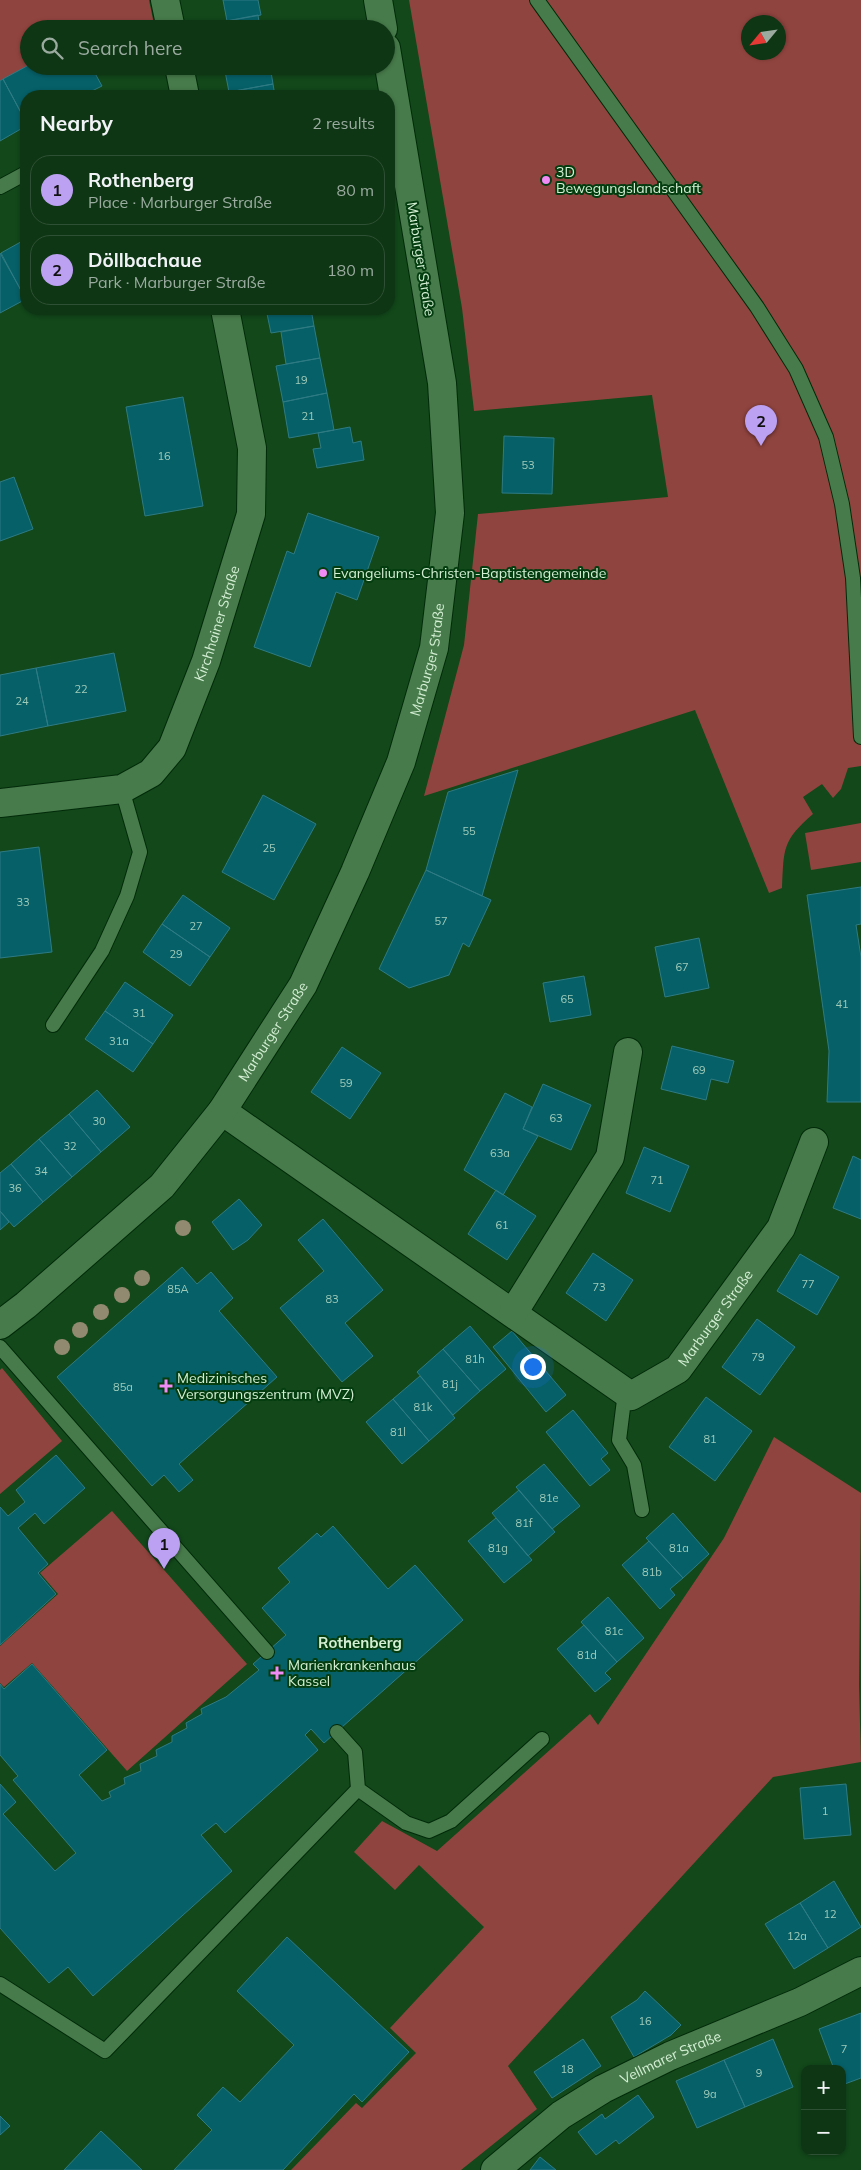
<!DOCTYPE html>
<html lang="en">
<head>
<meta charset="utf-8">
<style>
  :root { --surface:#0e3614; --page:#1c4122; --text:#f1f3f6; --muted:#9baba0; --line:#2e5034; --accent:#bca0f2 }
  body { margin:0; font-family:Mulish,sans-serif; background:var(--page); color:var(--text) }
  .controls { position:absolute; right:15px; bottom:15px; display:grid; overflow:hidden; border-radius:10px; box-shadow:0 1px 4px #0004 }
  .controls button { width:45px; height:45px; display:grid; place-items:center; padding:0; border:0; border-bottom:1px solid var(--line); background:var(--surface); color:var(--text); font:25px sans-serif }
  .compass { position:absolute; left:741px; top:15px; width:45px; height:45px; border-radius:50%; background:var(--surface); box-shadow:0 1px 4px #0004; rotate:241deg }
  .you { position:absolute; left:532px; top:1366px; width:18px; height:18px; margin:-12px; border:4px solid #fff; border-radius:50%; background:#1a73e8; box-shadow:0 0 0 8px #1a73e833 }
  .badge { display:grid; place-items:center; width:32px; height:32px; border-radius:50%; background:var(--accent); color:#111; font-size:16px; font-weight:700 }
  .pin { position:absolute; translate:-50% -41px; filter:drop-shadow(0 1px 2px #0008) }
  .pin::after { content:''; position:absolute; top:26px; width:18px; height:15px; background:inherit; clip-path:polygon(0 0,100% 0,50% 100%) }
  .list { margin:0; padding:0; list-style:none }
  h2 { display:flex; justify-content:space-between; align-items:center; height:65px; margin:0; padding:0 20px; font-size:21px }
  h2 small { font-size:16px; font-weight:400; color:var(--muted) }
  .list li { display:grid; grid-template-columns:32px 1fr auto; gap:15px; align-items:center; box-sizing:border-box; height:70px; margin:0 10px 10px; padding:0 10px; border:1px solid var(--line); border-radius:20px }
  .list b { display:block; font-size:19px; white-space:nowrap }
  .list p { margin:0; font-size:16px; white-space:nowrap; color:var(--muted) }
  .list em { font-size:16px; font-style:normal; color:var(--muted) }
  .icon { flex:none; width:28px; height:28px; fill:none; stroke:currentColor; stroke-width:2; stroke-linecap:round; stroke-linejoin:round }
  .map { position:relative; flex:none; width:861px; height:2170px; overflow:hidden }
  .search { position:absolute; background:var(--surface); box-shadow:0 1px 4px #0004; left:20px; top:20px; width:375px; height:55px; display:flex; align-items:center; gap:12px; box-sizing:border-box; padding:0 18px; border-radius:28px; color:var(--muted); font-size:19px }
  .panel { position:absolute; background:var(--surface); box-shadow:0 1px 4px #0004; left:20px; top:90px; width:375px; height:225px; border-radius:20px }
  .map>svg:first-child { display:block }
  .green { fill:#90443f; fill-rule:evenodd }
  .building { fill:#066068; stroke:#2f7b84 }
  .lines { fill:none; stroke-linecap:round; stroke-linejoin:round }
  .service-casing { stroke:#022b09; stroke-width:16 }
  .minor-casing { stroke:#022b09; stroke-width:30 }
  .service { stroke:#477b4b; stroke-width:14 }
  .minor { stroke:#477b4b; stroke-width:28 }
  .tree { fill:#928971 }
  .poi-dot { fill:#f08bf5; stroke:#043d0f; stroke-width:2 }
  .labels { text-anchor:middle; stroke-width:4; stroke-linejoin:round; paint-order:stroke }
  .number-label { font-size:11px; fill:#a0cbb9 }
  .poi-label { font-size:14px; fill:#d4efd4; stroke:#043d0f; text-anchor:start }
  .street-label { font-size:14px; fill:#d4efd4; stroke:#043d0f }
  .neighbourhood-label { font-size:15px; font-weight:bold; fill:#d4efd4; stroke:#043d0f }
</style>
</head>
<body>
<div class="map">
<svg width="861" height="2170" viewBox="0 0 861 2170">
  <rect width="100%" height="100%" fill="#12481a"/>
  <path class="green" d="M0,0h149l6,29h-126v37l-29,15z
    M409,0h452v766l-13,2 -7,21 -8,9 -11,-14 -19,13 10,17c-31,27 -29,34 -31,74l-13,5 -74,-183 -271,86 40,-151 14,-131 190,-17 -16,-102 -178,16 -12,-103zM748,22h30v30h-30z
    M861,823v39l-50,8 -6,-37z
    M2,1368l60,73 -62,53v-124z
    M774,1437l87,56 -2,192 2,77 -88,15 -265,289 29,43 -76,61h-170l65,-67 6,5 54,-55 -26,-25 94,-101 -65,-62 -24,25 -41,-38 28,-31 55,30 153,-137 8,11 126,-187z
    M112,1511l135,153 -120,107 -95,-108 -28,24 -4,-4v-37l58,-52 -18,-21z"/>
  <path class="building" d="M223,0h35l3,15 -34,6z
    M258,15l2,14h-33l-1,-8z
    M29,65l62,1 11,20 -20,10h-56v26l-23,-43z
    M224,66h46l3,18 -44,8z
    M3,79l23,43v4l-26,15v-60z
    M273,84l2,12h-45l-1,-4z
    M26,239v61l-25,-47z
    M0,253l26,46 -26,14z
    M266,309h45l3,17 -43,7z
    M314,326l6,32 -34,6 -5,-32z
    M320,358l7,35 -44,9 -7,-36z
    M327,393l7,37 -45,8 -6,-36z
    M183,397l20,109 -58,10 -19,-109z
    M350,427l3,16 8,-2 3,19 -47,8 -4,-19 8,-1 -3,-15z
    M504,436l50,2 -2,56 -50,-1z
    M14,477l19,52 -33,12v-59z
    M308,513l71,24 -22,63 -21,-8 -26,75 -56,-20 33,-96 7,3z
    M114,653l12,58 -78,15 -12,-58z
    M36,668l12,58 -48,10v-61z
    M518,770l-36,126 -56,-26 22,-78z
    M263,795l53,29 -42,76 -52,-28z
    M39,847l13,105 -52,6v-106z
    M426,870l65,30 -22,47 -6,-4 -14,32 -40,13 -30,-19z
    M861,887v37l-5,1 5,32v145h-34l2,-51 -22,-156z
    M183,895l47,33 -20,29 -48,-33z
    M162,924l48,33 -20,29 -47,-34z
    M699,938l10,50 -44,9 -10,-50z
    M584,976l7,39 -41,7 -7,-39z
    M125,982l48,33 -20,29 -48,-33z
    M105,1011l48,33 -20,28 -48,-33z
    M672,1046l62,15 -6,22 -17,-4 -5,21 -45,-11z
    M342,1047l39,26 -31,46 -39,-27z
    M543,1084l48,21 -20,45 -48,-21z
    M97,1090l33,37 -29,25 -32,-38z
    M505,1093l27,14 -9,22 15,7 -35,59 -39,-25z
    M69,1114l32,38 -29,25 -33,-38z
    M39,1139l33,38 -29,25 -32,-38z
    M644,1147l45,19 -19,46 -44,-19z
    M853,1156l8,4v59l-28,-11z
    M11,1164l32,38 -29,25 -14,-16v-38z
    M496,1190l40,26 -29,44 -39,-26z
    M239,1199l23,26 -14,15 -15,10 -21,-28z
    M0,1211l9,11 -9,8z
    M323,1219l60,71 -38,33 28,33 -31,26 -62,-74 44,-37 -26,-31z
    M593,1253l40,27 -27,41 -40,-28z
    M800,1254l39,23 -22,38 -40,-24z
    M182,1267l15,17 14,-12 22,26 -14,13 58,66 -98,87 14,16 -14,12 -15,-17 -12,11 -95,-109z
    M757,1319l38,28 -35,48 -38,-28z
    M470,1326l36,43 -26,22 -37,-42z
    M512,1331l54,64 -20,17 -53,-65z
    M443,1349l37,42 -27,24 -36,-43z
    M420,1376l35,42 -26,23 -36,-42z
    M706,1397l46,34 -37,50 -46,-34z
    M393,1399l36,42 -27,23 -36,-42z
    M573,1410l35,43 -7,6 9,11 -20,16 -44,-54z
    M56,1455l29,33 -41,36 -9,-11 -17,15 30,36 -10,9 18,21 -56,51v-138l8,9 17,-14 -9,-12z
    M544,1464l36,42 -28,23 -36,-42z
    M519,1490l36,42 -27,24 -36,-43z
    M673,1513l36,41 -26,24 -37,-40z
    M496,1518l36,42 -28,23 -36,-42z
    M333,1526l55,63 27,-24 48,55 -139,123 -13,-14 -6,6 13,15 -93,83 -9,-10 -15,12 31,36 -139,125 -25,-29 -19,16 -49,-55v-144l16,18 -13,12 52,57 21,-18 -63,-73 5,-4 -18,-21v-71l4,5 28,-25 75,86 -28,25 23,26 9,-4 -2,-5 16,-8 -1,-6 17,-7 -1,-7 17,-8 -1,-6 16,-8v-6l15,-8 -1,-5 16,-9 -1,-5 25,-12 33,-27 -6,-6 33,-29 -24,-27 28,-26 -12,-14 39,-35 4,4z
    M649,1541l34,37 -13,11 5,6 -15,14 -38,-44z
    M608,1597l36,41 -27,24 -36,-40z
    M584,1625l33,37 -12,11 6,6 -16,13 -38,-43z
    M846,1784l5,51 -47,4 -4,-51z
    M834,1881l27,46 -33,21 -28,-45z
    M800,1903l28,45 -34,21 -29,-45z
    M287,1937l122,115 -47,50 -8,-8 -71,76h-109l38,-40 -15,-15 26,-28 17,15 54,-57 -57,-54z
    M645,1991l36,34 -10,10 -37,22 -23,-40 26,-17z
    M861,2013v65l-19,7v-16h-8l-15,-40z
    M583,2039l18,27 -49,32 -18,-26z
    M773,2039l20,48 -48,20 -21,-47z
    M724,2060l21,47 -48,21 -21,-47z
    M638,2095l16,22 -35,27 -3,-4 -20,15 -18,-23 24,-18 3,5z
    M0,2116l10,10 -10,9z
    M101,2131l41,39h-78z
    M540,2157l16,13h-26z"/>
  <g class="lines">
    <defs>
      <path id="service" d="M537,0l220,307 39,62 30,68 16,67 11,74 8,159
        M0,187l26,-14
        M53,1025l49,-74 25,-55 13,-44 -18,-63
        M0,1347l267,305
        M625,1392l-6,48 15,25 8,45
        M358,1789l48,34 23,8 22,-10 91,-82
        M0,1984l105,67 253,-262 -3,-37 -18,-20"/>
      <g id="minor">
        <path d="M165,0l6,29"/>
        <path d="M378,0l5,29"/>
        <path d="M179,66l6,30"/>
        <path id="s1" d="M0,803l122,-14 29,-16 21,-25 34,-87 45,-147 1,-66 -27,-139"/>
        <path id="s2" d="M222,1111l409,285 47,-27 103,-141 33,-86"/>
        <path d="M513,1313l97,-156 18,-105"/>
        <path id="s3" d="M0,1325l26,-20 136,-119 60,-75 81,-126 52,-113 46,-110 33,-114 16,-135 -8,-130 -56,-335"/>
        <path id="s4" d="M495,2170l66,-55 42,-26 67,-33 130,-54 61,-31"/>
      </g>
    </defs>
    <use href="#service" class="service-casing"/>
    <use href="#minor" class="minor-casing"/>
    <use href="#service" class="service"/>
    <use href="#minor" class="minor"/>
  </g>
  <g class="tree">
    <circle cx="183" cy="1228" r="8"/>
    <circle cx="142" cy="1278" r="8"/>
    <circle cx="122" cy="1295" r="8"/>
    <circle cx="101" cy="1312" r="8"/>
    <circle cx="80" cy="1330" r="8"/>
    <circle cx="62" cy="1347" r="8"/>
  </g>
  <g class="poi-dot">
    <circle cx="546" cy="180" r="5"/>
    <circle cx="323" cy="573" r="5"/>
    <path d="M163.5 1378.5h5v5h5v5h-5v5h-5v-5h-5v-5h5z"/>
    <path d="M274.5 1665.5h5v5h5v5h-5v5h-5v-5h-5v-5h5z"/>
  </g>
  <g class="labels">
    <g class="number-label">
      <text x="301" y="384">19</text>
      <text x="308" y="420">21</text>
      <text x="164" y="460">16</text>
      <text x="528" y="469">53</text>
      <text x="81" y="693">22</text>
      <text x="22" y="705">24</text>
      <text x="469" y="835">55</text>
      <text x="269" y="852">25</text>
      <text x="23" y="906">33</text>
      <text x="441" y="925">57</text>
      <text x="196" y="930">27</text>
      <text x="176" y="958">29</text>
      <text x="682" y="971">67</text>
      <text x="567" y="1003">65</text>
      <text x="842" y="1008">41</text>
      <text x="139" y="1017">31</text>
      <text x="119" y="1045">31a</text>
      <text x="699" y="1074">69</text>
      <text x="346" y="1087">59</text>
      <text x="556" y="1122">63</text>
      <text x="99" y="1125">30</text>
      <text x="70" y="1150">32</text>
      <text x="500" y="1157">63a</text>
      <text x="41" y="1175">34</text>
      <text x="657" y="1184">71</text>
      <text x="15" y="1192">36</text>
      <text x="502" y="1229">61</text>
      <text x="808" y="1288">77</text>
      <text x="599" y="1291">73</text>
      <text x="178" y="1293">85A</text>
      <text x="332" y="1303">83</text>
      <text x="758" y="1361">79</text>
      <text x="475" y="1363">81h</text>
      <text x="450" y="1388">81j</text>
      <text x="123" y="1391">85a</text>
      <text x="423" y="1411">81k</text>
      <text x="398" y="1436">81l</text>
      <text x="710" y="1443">81</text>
      <text x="549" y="1502">81e</text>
      <text x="524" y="1527">81f</text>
      <text x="498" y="1552">81g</text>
      <text x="679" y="1552">81a</text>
      <text x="652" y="1576">81b</text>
      <text x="614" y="1635">81c</text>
      <text x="587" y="1659">81d</text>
      <text x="825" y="1815">1</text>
      <text x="830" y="1918">12</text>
      <text x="797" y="1940">12a</text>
      <text x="645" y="2025">16</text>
      <text x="844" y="2053">7</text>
      <text x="567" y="2073">18</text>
      <text x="759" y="2077">9</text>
      <text x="710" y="2098">9a</text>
    </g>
    <g class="poi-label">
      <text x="556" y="177">3D<tspan x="556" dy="16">Bewegungslandschaft</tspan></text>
      <text x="333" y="578">Evangeliums-Christen-Baptistengemeinde</text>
      <text x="177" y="1383">Medizinisches<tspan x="177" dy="16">Versorgungszentrum (MVZ)</tspan></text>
      <text x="288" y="1670">Marienkrankenhaus<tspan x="288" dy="16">Kassel</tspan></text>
    </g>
    <g class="street-label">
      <text transform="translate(421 259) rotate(81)" y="5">Marburger Straße</text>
      <text dy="5" stroke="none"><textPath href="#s1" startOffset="321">Kirchhainer Straße</textPath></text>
      <text dy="5" stroke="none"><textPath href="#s3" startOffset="809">Marburger Straße</textPath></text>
      <text dy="5" stroke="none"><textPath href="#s3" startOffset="404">Marburger Straße</textPath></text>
      <text dy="5" stroke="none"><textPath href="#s2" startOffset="616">Marburger Straße</textPath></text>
      <text dy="5" stroke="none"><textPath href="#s4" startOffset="210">Vellmarer Straße</textPath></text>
    </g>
    <g class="neighbourhood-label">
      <text x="360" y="1648">Rothenberg</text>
    </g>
  </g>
</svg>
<div class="controls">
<button>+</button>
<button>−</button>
</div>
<svg class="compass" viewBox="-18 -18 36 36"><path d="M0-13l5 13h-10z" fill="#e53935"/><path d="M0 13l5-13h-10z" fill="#9baba0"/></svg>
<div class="you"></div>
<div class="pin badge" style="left:164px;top:1569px">1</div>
<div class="pin badge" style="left:761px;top:446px">2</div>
<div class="search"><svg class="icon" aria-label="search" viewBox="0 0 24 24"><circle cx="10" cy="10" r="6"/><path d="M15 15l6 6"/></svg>Search here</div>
<section class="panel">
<h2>Nearby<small>2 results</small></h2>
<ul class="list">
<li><span class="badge">1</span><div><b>Rothenberg</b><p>Place · Marburger Straße</p></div><em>80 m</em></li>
<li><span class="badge">2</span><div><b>Döllbachaue</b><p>Park · Marburger Straße</p></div><em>180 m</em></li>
</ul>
</section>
</div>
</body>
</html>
